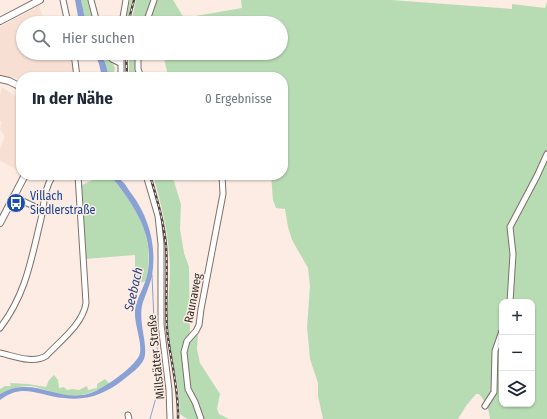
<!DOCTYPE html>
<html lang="de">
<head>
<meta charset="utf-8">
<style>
  :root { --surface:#fff; --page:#f6f6f7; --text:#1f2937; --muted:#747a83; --line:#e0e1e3 }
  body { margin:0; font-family:"Fira Sans Condensed",sans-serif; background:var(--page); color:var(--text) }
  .controls { position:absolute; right:12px; bottom:12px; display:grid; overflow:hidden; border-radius:8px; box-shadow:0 1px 3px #0004 }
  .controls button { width:36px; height:36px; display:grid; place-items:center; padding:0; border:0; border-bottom:1px solid var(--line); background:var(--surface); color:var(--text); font:20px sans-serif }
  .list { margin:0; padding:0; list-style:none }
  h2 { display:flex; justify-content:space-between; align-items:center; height:52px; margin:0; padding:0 16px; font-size:17px }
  h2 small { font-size:13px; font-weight:400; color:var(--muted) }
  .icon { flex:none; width:22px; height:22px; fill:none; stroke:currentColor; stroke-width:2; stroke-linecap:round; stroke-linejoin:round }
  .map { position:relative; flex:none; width:547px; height:419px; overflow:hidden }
  .search { position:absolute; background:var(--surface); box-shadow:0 1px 3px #0004; left:16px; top:16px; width:272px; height:44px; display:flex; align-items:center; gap:10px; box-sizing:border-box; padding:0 14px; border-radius:22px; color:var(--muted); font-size:15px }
  .panel { position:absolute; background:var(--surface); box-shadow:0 1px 3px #0004; left:16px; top:72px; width:272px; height:108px; border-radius:16px }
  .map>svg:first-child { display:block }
  .built { fill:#f7dfd3 }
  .green { fill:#b7dcb3; fill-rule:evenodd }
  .water { fill:#89a1d4 }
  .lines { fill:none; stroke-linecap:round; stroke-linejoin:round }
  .stream { stroke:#89a1d4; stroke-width:1 }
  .minor-casing { stroke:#7e6f67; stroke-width:7 }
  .major-casing { stroke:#7e6f67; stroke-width:8 }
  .minor { stroke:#fff; stroke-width:5 }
  .major { stroke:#fff; stroke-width:6 }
  .rail-casing { stroke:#4c4541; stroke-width:2.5 }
  .rail { stroke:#fdece3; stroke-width:1; stroke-dasharray:3; stroke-linecap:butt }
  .labels { text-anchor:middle; stroke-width:3; stroke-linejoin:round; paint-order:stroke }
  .transit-label { font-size:12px; fill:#164399; stroke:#fdece3; text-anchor:start }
  .street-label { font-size:12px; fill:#36302c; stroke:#fdece3 }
  .water-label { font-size:13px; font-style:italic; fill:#2b4583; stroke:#fdece3 }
</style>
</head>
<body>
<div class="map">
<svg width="547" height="419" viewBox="0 0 547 419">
  <rect width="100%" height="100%" fill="#fdece3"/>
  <path class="built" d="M39,6l3,9 2,1 21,2 1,5h-43v30h48l4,24h-54v2l-21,-4v-48z
    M2,87l19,13v72l-20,-11 -1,-1v-11l5,-13 -2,-3 -3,-3 2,-8 -2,-1v-26z"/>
  <path class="green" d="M81,0h9l5,23h-9z
    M130,0h2l-5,23h-3z
    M136,0h37l11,18 58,-10 -1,-8h150l121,9v-5l33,4 2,-6v417h-57c-1,-10 -4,-17 -11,-25h-3l-10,12 -8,13h-135l-5,-23v-13l-8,-24 -3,-32 3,-41 -2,-18 -16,-28 -4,-13 -3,-18 -9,-1 -3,-8 -2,-25h12v-98h-115l-5,-24h118v-30h-126l-7,-9 -3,9h-14zM502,302h30v102h-30z
    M101,53h6l8,15 -1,5 -5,4 -3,-12z
    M129,53h9l1,24h-10z
    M98,175h12c27,34 46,60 36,106l-6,2 -5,-2v-26l-50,4 -5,-73 19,-9z
    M153,175h19l9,29 -1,25 4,24 5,14 1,65 -7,15 3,33 14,39h-13l-7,-5c-1,-30 -9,-59 -12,-88 -1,-19 2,-39 2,-58 -1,-33 -8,-61 -17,-93z
    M198,333l-1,16 3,14 20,31 -3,15 2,5 10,5h-26l-7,-21 -6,-11 -4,-36 4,-11z
    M54,375l4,5 1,8 5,-1 3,3 5,-1 7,1 8,-4 1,4 9,-2v-4l8,-5 4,4c-13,11 -33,15 -50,11 -9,-2 -19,-7 -29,-8 -11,0 -21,3 -30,8v-5l5,-3h6l-1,-3 18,1 18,3 3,-7z"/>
  <path class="water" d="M75,0h6l5,23h-6l-2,-7z
    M95,53h6l5,12 3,12h-7l-3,-13z
    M110,175h5c3,3 6,5 9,8 3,3 4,7 7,10 18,24 26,53 21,83 -2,9 -6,17 -9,26 -6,19 6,43 1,57 -4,9 -14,15 -21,21 -18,14 -36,21 -59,18 -25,-2 -41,-16 -64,2v-6c34,-20 57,10 91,-1 12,-4 47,-28 49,-40 2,-12 -6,-29 -5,-42 1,-12 9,-23 12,-35 9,-41 -13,-71 -37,-101z"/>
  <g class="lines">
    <path class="stream" d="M150,419l10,-36v-11l-6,-51 -2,-46"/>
    <defs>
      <path id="minor" d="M63,0l5,23
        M91,0l6,23
        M122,23l4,-23
        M146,23l8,-23
        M74,53l3,24
        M108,53l4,6 8,4
        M138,53v16l3,8
        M121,77v-24
        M146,175l12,41 3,28v80l8,66 1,29
        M14,197l28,13
        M510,302l3,-48 -3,-27 27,-51 10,-22
        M0,328c26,-34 31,-68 41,-109 4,-18 2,-27 12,-44
        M0,353c14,3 33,11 46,3 14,-15 37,-32 40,-53l-8,-128
        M485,406l9,-14 1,-41 7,-20
        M128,415l1,4
        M201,419l-6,-17 -7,-13 -4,-37 3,-11 9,-10 3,-6 2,-16 22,-115 -1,-19"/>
      <path id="major" d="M0,21l40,-21
        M0,79l9,2 12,6
        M0,223l25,-48"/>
    </defs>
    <use href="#minor" class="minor-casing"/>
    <use href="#major" class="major-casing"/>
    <use href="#minor" class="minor"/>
    <use href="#major" class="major"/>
    <defs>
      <path id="rail" d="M128,23l6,-23
        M126,53l1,24
        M150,175c7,24 14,47 16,71 2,28 -1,55 1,83 3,30 12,59 11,90"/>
    </defs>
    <use href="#rail" class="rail-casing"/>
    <use href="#rail" class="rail"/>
  </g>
  <defs>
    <symbol id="bus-disc" viewBox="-11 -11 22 22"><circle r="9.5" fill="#1a4fb4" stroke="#fdece3"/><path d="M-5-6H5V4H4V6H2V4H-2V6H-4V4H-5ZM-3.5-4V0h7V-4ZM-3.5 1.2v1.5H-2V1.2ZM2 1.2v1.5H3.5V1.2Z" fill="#fff"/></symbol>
  </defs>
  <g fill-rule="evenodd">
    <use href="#bus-disc" x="5" y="192" width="22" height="22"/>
  </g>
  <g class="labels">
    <g class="transit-label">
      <text x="30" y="200">Villach<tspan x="30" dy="14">Siedlerstraße</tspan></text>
    </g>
    <g class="street-label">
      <text transform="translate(193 298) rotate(-79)" y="4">Raunaweg</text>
      <text transform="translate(156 357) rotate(-96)" y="4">Millstätter Straße</text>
    </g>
    <g class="water-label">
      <text transform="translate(133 289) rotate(-77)" y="5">Seebach</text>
    </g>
  </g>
</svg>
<div class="controls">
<button>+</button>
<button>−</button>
<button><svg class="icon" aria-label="layers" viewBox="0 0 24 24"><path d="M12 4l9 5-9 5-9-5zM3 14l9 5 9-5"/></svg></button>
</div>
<div class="search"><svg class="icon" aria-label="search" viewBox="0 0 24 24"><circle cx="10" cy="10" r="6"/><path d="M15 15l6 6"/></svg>Hier suchen</div>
<section class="panel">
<h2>In der Nähe<small>0 Ergebnisse</small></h2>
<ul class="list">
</ul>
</section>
</div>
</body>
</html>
